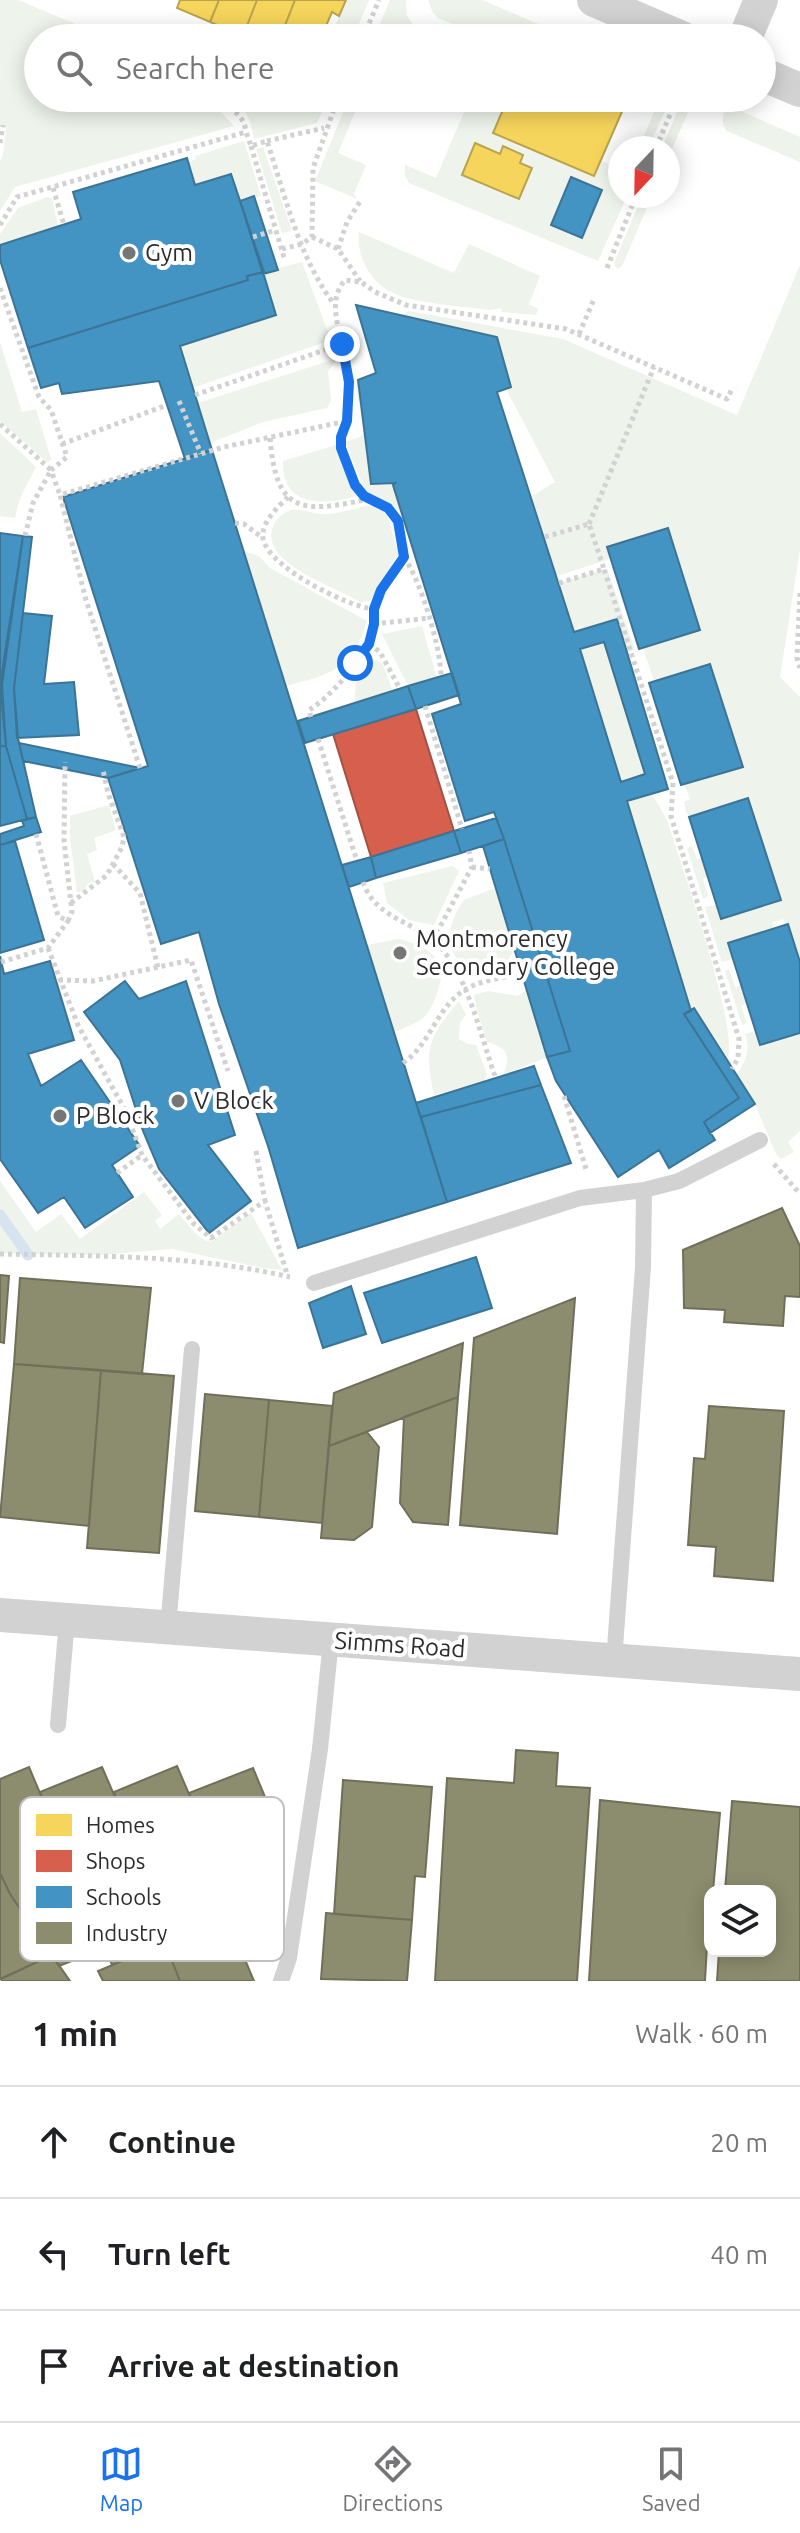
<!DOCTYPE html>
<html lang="en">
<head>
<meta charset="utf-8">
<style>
  :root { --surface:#fff; --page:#f2f2f2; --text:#202124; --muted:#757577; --line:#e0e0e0; --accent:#1a73e8 }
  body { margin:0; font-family:Ubuntu,sans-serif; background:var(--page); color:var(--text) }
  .controls { position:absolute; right:24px; bottom:24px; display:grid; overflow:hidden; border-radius:16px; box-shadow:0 4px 20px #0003 }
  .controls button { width:72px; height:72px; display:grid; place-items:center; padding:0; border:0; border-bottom:2px solid var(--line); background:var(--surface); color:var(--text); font:40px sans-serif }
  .compass { position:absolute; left:608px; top:136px; width:72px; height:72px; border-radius:50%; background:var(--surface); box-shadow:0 4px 20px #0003; rotate:202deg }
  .stop { position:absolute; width:24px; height:24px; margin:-18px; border:6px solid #1a73e8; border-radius:50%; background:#fff }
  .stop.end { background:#1a73e8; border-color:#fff; box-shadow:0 2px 8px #0008 }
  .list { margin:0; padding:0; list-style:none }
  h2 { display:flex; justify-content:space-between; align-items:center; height:104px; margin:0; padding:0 32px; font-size:34px }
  h2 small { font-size:26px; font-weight:400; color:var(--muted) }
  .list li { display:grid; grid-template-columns:52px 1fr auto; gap:24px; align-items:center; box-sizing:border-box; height:112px; padding:0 32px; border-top:2px solid var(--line) }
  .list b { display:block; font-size:30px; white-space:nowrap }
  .list em { font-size:26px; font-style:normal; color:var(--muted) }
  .icon { flex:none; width:44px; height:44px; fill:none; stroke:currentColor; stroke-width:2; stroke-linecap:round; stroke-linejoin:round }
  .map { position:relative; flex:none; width:800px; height:1981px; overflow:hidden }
  .search { position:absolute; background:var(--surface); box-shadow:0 4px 20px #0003; left:24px; right:24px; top:24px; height:88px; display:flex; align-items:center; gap:20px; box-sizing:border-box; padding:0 28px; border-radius:44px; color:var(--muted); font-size:30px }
  .sheet { height:440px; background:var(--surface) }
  nav { display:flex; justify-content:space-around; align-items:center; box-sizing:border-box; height:112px; border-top:2px solid var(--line); background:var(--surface); font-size:22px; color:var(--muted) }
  nav a { display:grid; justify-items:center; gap:4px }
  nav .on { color:var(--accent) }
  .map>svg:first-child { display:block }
  .green { fill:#eef3eb }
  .homes { fill:#f6d55c; stroke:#baa34e; stroke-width:2 }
  .shops { fill:#d6604d; stroke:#a35143; stroke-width:2 }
  .schools { fill:#4393c3; stroke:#3c7496; stroke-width:2; fill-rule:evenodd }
  .industry { fill:#8c8c6e; stroke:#70705a; stroke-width:2 }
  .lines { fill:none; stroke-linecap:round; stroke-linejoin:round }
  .stream { stroke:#d8e3f0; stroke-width:11 }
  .path { stroke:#d2d2d2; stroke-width:5; stroke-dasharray:4 4; stroke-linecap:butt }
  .lane { stroke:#d2d2d2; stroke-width:16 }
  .street { stroke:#d2d2d2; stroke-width:34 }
  .route { stroke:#1a73e8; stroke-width:10 }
  .poi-dot { fill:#767676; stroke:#fff; stroke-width:3 }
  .labels { text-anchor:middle; stroke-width:8; stroke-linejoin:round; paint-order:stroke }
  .poi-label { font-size:24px; fill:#2d2d2d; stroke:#fff; text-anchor:start }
  .street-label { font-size:24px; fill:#2d2d2d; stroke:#fff }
  .key { fill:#fff; stroke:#c0c0c0; stroke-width:2 }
  .key-label { font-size:22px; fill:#2d2d2d }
</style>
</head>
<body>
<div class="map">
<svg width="800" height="1981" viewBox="0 0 800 1981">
  <rect width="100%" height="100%" fill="#fff"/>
  <path class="green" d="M0,0h18l91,38h-71v60h137l43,11 16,17 -219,61 -15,24v-50l3,-6 3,-28 -6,-3z
    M346,0h23l-16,38h-23z
    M390,0h16l1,16 16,22h-6l-26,-10 -5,10h-12z
    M428,0h54l89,38h-85l-48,-20 -5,-5z
    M218,98h110l-11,25 -63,16c-5,-30 -10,-30 -36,-41z
    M349,98h12l-23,55 28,12 -12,29 3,5 -42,-18z
    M470,98h38l-15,35 101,43 8,-15 18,8v27h7l-29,65 -189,-78 -4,-7v-11l31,13z
    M660,98h11l-23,50h-9z
    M683,98h11l-26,61v-11h-6z
    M727,105l73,32v25l-73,-31c-7,-9 -4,-16 0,-26z
    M244,141l17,55 -21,5 -9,-26 -36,10 -7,-23 8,-3 -1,-3z
    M263,147l29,84 -10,2 -26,-84z
    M642,196h10l-30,70 -5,3 -3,-6z
    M47,197l5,1 6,29 -58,18v-11l18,-26z
    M359,232l95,41 15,-29 71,32 -11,28 9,5 -2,6 -34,-3 -1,-4 -10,2c-23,-3 -79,-7 -98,-17 -22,-10 -37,-36 -34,-61z
    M302,262l29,78 -138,48 -13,-42 96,-31 -12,-43z
    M800,265v284l-20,128 20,20v265l-17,-43 -10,3 1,6 -46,15 5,16 -11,3 -17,-55 11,-2 5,14 60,-19 -33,-102 -57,18 -4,-1 -3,-13 6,-3 -6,-15 59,-18 -33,-101 -56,16 -11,-33 57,-18 -32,-102 -61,19 3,12 -53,17 -25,-80 23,-14 -49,-93 5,-3 -14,-48 -96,-23 8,-4 154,28 174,76z
    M0,342l22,70 14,-3 15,50 -3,4 -48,-42z
    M335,359l1,2 -8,10 3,29 -4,8 -64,14 -53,21 -12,-40z
    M358,380l13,104 22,-3 8,32 -7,-7 -28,-14 -21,-50 15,-5 4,-4 -9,-52z
    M0,433l36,34 -16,31 -5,20 -15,-2z
    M336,445l21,51c-33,10 -76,11 -74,-35z
    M371,505l12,5 4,5 12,39 -29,47 -10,1c-24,-16 -101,-38 -87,-75 2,-8 10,-14 18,-17 10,-2 20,4 30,4 17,1 33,-6 50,-9z
    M244,551l15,5 11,12 97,53c-15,49 -35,53 -81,65z
    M604,569l4,2 27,79 -8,2 -11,-33 -42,13 -15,-49z
    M422,626l15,52 -29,8 -26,-52z
    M604,642l41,132 -24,8 -41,-133z
    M368,657l14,6 11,28 -39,13 3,-29z
    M652,794l15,26c13,42 74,211 60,241l-32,-52 -4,2 -64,-210z
    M109,805l7,25 -22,8 3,12 -10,4 8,28 -7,1 -4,7 -7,3 -7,-55v-22z
    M692,846l5,13 5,-1 5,19 -4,2 5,17 -5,3 -16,-51z
    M452,866l7,5 -25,54 -25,-5 -22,-17 -4,-20z
    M495,888l20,62c-8,10 -14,22 -27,25 -7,2 -13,-2 -18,-5 -29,-18 -23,-46 -6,-70z
    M399,939c27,7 50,19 39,51 -3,10 -8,22 -15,28 -8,6 -20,10 -29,14l-27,-87z
    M729,969l6,18 6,-2 5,19 -5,2 6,17 -5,2 -17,-54z
    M527,990l20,67 -44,18c8,-20 5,-27 -16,-33l-11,-35 -2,-12 14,-4 30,5z
    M459,1001l7,14 -6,7 -1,17 9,5 8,1 11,29 -2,7 -51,14c-10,-48 -6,-57 25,-94z
    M755,1031l6,14 39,-12v98l-12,11 6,10 -13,7 -5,-5 -21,-50 -19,-29c10,-14 15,-25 9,-41z
    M0,1181l36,51 25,-18 19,25 64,-47 18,23 -7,6 5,8 19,-15c9,10 18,25 32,28l40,-29 31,57 -19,-2 -91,-19 -73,6 -99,-2z"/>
  <path class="homes" d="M180,0h39l-9,22 -33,-14z
    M219,0h38l-14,36 -33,-14z
    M257,0h38l-15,38 -37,-2z
    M295,0h51l-7,16 -7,-4 -9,21 3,2 -2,3h-44z
    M508,98h7l23,10 4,-10h60l22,9 -30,69 -101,-43z
    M475,143l25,11 3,-8 20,9 -3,8 12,5 -13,31 -57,-24z"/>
  <path class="shops" d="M416,709l38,122 -83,26 -38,-123z"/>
  <path class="schools" d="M187,158l8,27 36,-11 33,98 -17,4 1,4 -220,68 -28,-88v-15l81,-26 -8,-27z
    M571,177l31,13 -20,48 -31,-13z
    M254,196l24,74 -15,4 -23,-73z
    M263,272l13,43 -96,31 32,104 -27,9 -26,-78 -97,13 -3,-11 -18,5 -13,-40 220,-68 -1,-4z
    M356,305l141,32 14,50 -14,5 77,240 43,-13 51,170 -41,12 64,210 -7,3 55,84 -35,24 11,18 -46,28 -10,-18 -41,27 -62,-96 -9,-24 23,-6 -66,-212 -10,-27 -29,9 -33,-107 29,-10 -68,-219 2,-2 -24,1 -13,-104 18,-7zM604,642l41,132 -24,8 -41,-133z
    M212,450l235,752 -149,46 -30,-102 -49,-142 -20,-72 -38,12 -53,-166 40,-12 -85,-269z
    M668,528l32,102 -61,19 -32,-102z
    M0,533l23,3 -23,149z
    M23,536l9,1 -18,151 4,50 18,79 -9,2 -21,-73 -4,-61z
    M23,613l29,3 -8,68 30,-2 5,53 -62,3 -3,-50z
    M710,664l33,103 -62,18 -32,-102z
    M452,673l7,22 -43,14 -8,-23z
    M0,685l6,61h-6z
    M408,686l8,23 -111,34 -7,-22z
    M19,743l121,25 -32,10 -85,-17z
    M0,746h6l21,73 -27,7z
    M748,798l33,102 -60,19 -32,-102z
    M36,817l5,15 -41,13v-11l24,-8 -2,-5z
    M496,818l8,21 -43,14 -7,-22z
    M454,831l7,22 -85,25 -5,-21z
    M504,839l66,212 -23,6 -64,-211z
    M15,841l29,99 -44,13v-108z
    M371,857l5,21 -27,9 -7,-22z
    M788,924l12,38v71l-40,12 -32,-102z
    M0,956l4,18 46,-13 24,79 -46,14 13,32 40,-26 59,86 -28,19 21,32 -48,31 -21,-31 -26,16 -38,-54z
    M125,981l14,18 47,-18 49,154 -27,10 43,56 -42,32 -50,-64 -16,-38 -23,-71 -36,-48z
    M694,1008l61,96 -45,29 -6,-11 35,-24 -55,-84z
    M534,1066l7,19 -120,32 -5,-14z
    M541,1085l30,78 -124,39 -26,-85z
    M476,1257l16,51 -110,35 -18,-50z
    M351,1286l15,48 -43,14 -14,-45z"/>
  <path class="industry" d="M782,1208l18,38v51l-15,-1 -2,30 -59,-4 1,-12 -41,-2 -1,-58z
    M0,1275l9,1 -5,67 -4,-1z
    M20,1278l131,10 -9,86 -128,-10z
    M575,1298l-18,236 -97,-9 14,-187z
    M463,1343l-5,54 -129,49 5,-53z
    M14,1364l87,6 -12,156 -89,-9z
    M101,1370l73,6 -15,177 -72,-5z
    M205,1394l64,6 -10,117 -64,-6z
    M458,1397l-10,128 -35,-3 -13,-19 4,-86z
    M269,1400l63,6 -10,117 -63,-6z
    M709,1406l75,5 -11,170 -59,-5 2,-29 -28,-2 6,-87 11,1z
    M367,1432l12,15 -7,80 -18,13 -33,-2 8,-92z
    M516,1750l42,3 -2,33 34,2 -13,193h-142l12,-203 67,5z
    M177,1766l62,145 -63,27 -62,-146z
    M29,1767l76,181 -46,18 -49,-72 -10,-21v-94z
    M102,1767l74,171 -64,27 -72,-173z
    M253,1768l29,70 -62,26 -31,-71z
    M343,1780l89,7 -7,90 -10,-1 -3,44 -78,-6z
    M600,1800l120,13 -7,78h-3l-5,90h-116z
    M732,1801l68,6v174h-83l2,-30h51v-60h-45z
    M0,1873l10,21 42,61 -52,24z
    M326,1913l86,7 -5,61 -86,-2z
    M227,1917l27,64h-74l-15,-38z
    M165,1943l15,38h-77l-5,-10z
    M52,1955l18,26h-68l-1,-2z"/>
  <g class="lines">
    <path class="stream" d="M0,1215l28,40"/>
    <path class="path" d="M363,38l16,-38
      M198,98c20,6 45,9 48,34
      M267,141l57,-13
      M0,143l3,-18
      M251,146l34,115
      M656,148l21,-50
      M53,188l11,37
      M0,225l17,-28 229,-65 5,14 16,-5c18,54 32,117 67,163
      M253,237l23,-7
      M312,237l26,12 22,32
      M282,249l20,-5 10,-7 1,-69 25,-70
      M338,249l9,-27 14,-22
      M607,268l29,-72
      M0,288l39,109 12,13 16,47 -16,13 9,25
      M579,334l15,-35
      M195,395l147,-51c-5,-23 -13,-45 3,-64l16,2 14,10 31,13 160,24 161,70 6,-12
      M179,401l22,53
      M0,424l51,46 -18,33 -8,33
      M270,438c6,75 31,76 98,61
      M62,444l105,-39
      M288,497c-10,10 -27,25 -25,41 4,29 85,69 111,71
      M235,523l9,1 19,14
      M589,524l65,-157
      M545,537l44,-13 15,45
      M404,557c17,24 37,91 37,120
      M559,583l45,-14 69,214 -2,33 68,223 -1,19 -6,11
      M800,593l-3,65 3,10
      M374,624l55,-6
      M369,644l11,8 20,37
      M425,706l37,123
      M311,717l-2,-7c19,-11 52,-48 61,-69 4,-10 3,-20 4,-31 3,-20 19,-37 30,-53l-6,-36 -10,-13 -24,-12 -9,-11 -14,-37v-11l6,-16
      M318,739l39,122
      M140,768l-54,-168 -26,-105 164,-48 123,-26 2,-39 -7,-38
      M36,834l22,82 10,5 4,-9 -8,-71 1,-79
      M113,864l27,29 18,75
      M472,867l18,2
      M363,882c14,40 55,38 79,67 27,32 39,88 53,127
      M71,903l36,-28 15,-28 2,-10 -16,-44 -5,-23
      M433,940l39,-73 -3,-16
      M48,948l30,77 49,89 15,41 51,68 18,15 54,-37 22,73
      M1,962l47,-14 20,-27
      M59,980l34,1 98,-21 37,111
      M403,1063c27,-18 33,-54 60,-72 17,-12 46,-13 66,-20
      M564,1096l22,73
      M256,1151l9,50
      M774,1164l26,30
      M117,1173l25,-18
      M0,1254c96,2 196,1 290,23"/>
    <path class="lane" d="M314,1283l266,-85 64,-8 35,-9 81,-41
      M168,1628l24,-279
      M614,1661l29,-394 1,-77
      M58,1725l9,-105
      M281,1981l8,-23 31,-209 11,-109"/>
    <path class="street" d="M594,0l88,38
      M745,38l16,-38
      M762,74l38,16
      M0,1615l800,59"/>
  </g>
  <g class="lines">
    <path class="route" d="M342,344l7,38 -2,39 -6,16v11l14,37 9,11 24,12 10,13 6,36 -23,33 -7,19v15l-5,20 -14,19"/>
  </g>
  <g class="poi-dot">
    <circle cx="129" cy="253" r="8"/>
    <circle cx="400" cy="953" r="8"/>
    <circle cx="178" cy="1101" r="8"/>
    <circle cx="60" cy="1116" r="8"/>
  </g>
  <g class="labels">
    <g class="poi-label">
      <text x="145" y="261">Gym</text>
      <text x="416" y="947">Montmorency<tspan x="416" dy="28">Secondary College</tspan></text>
      <text x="194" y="1109">V Block</text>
      <text x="76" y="1124">P Block</text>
    </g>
    <g class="street-label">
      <text transform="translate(400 1645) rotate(4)" y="8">Simms Road</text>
    </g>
  </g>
  <rect x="20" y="1797" width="264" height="164" rx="12" class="key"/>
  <rect x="36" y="1814" width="36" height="22" fill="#f6d55c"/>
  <rect x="36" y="1850" width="36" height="22" fill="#d6604d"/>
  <rect x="36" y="1886" width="36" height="22" fill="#4393c3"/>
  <rect x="36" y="1922" width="36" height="22" fill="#8c8c6e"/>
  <g class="key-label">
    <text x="86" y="1833">Homes</text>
    <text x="86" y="1869">Shops</text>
    <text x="86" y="1905">Schools</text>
    <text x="86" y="1941">Industry</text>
  </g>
</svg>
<div class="controls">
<button><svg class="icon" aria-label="layers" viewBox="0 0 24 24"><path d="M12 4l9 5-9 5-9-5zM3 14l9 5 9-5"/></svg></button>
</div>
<svg class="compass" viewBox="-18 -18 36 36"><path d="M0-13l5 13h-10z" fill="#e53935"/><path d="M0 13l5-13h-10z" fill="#757577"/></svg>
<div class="stop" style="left:355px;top:663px"></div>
<div class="stop end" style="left:342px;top:344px"></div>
<div class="search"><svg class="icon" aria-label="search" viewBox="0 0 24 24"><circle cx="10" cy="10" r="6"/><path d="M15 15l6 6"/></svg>Search here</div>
</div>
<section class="sheet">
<h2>1 min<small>Walk · 60 m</small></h2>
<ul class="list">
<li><svg class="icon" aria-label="ahead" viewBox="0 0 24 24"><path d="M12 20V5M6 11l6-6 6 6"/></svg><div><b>Continue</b></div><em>20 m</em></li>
<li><svg class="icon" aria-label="left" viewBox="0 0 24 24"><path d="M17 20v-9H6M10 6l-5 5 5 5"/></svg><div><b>Turn left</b></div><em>40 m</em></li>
<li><svg class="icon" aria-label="arrive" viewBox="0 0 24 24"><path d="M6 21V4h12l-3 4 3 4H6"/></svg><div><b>Arrive at destination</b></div></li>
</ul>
</section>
<nav>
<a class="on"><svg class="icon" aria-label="map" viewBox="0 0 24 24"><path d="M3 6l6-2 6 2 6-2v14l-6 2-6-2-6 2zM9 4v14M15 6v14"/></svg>Map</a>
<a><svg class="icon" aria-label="directions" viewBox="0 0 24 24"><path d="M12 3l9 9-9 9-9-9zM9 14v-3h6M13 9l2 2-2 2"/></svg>Directions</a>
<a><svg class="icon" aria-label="saved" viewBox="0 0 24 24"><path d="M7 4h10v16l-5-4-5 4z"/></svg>Saved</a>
</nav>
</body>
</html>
